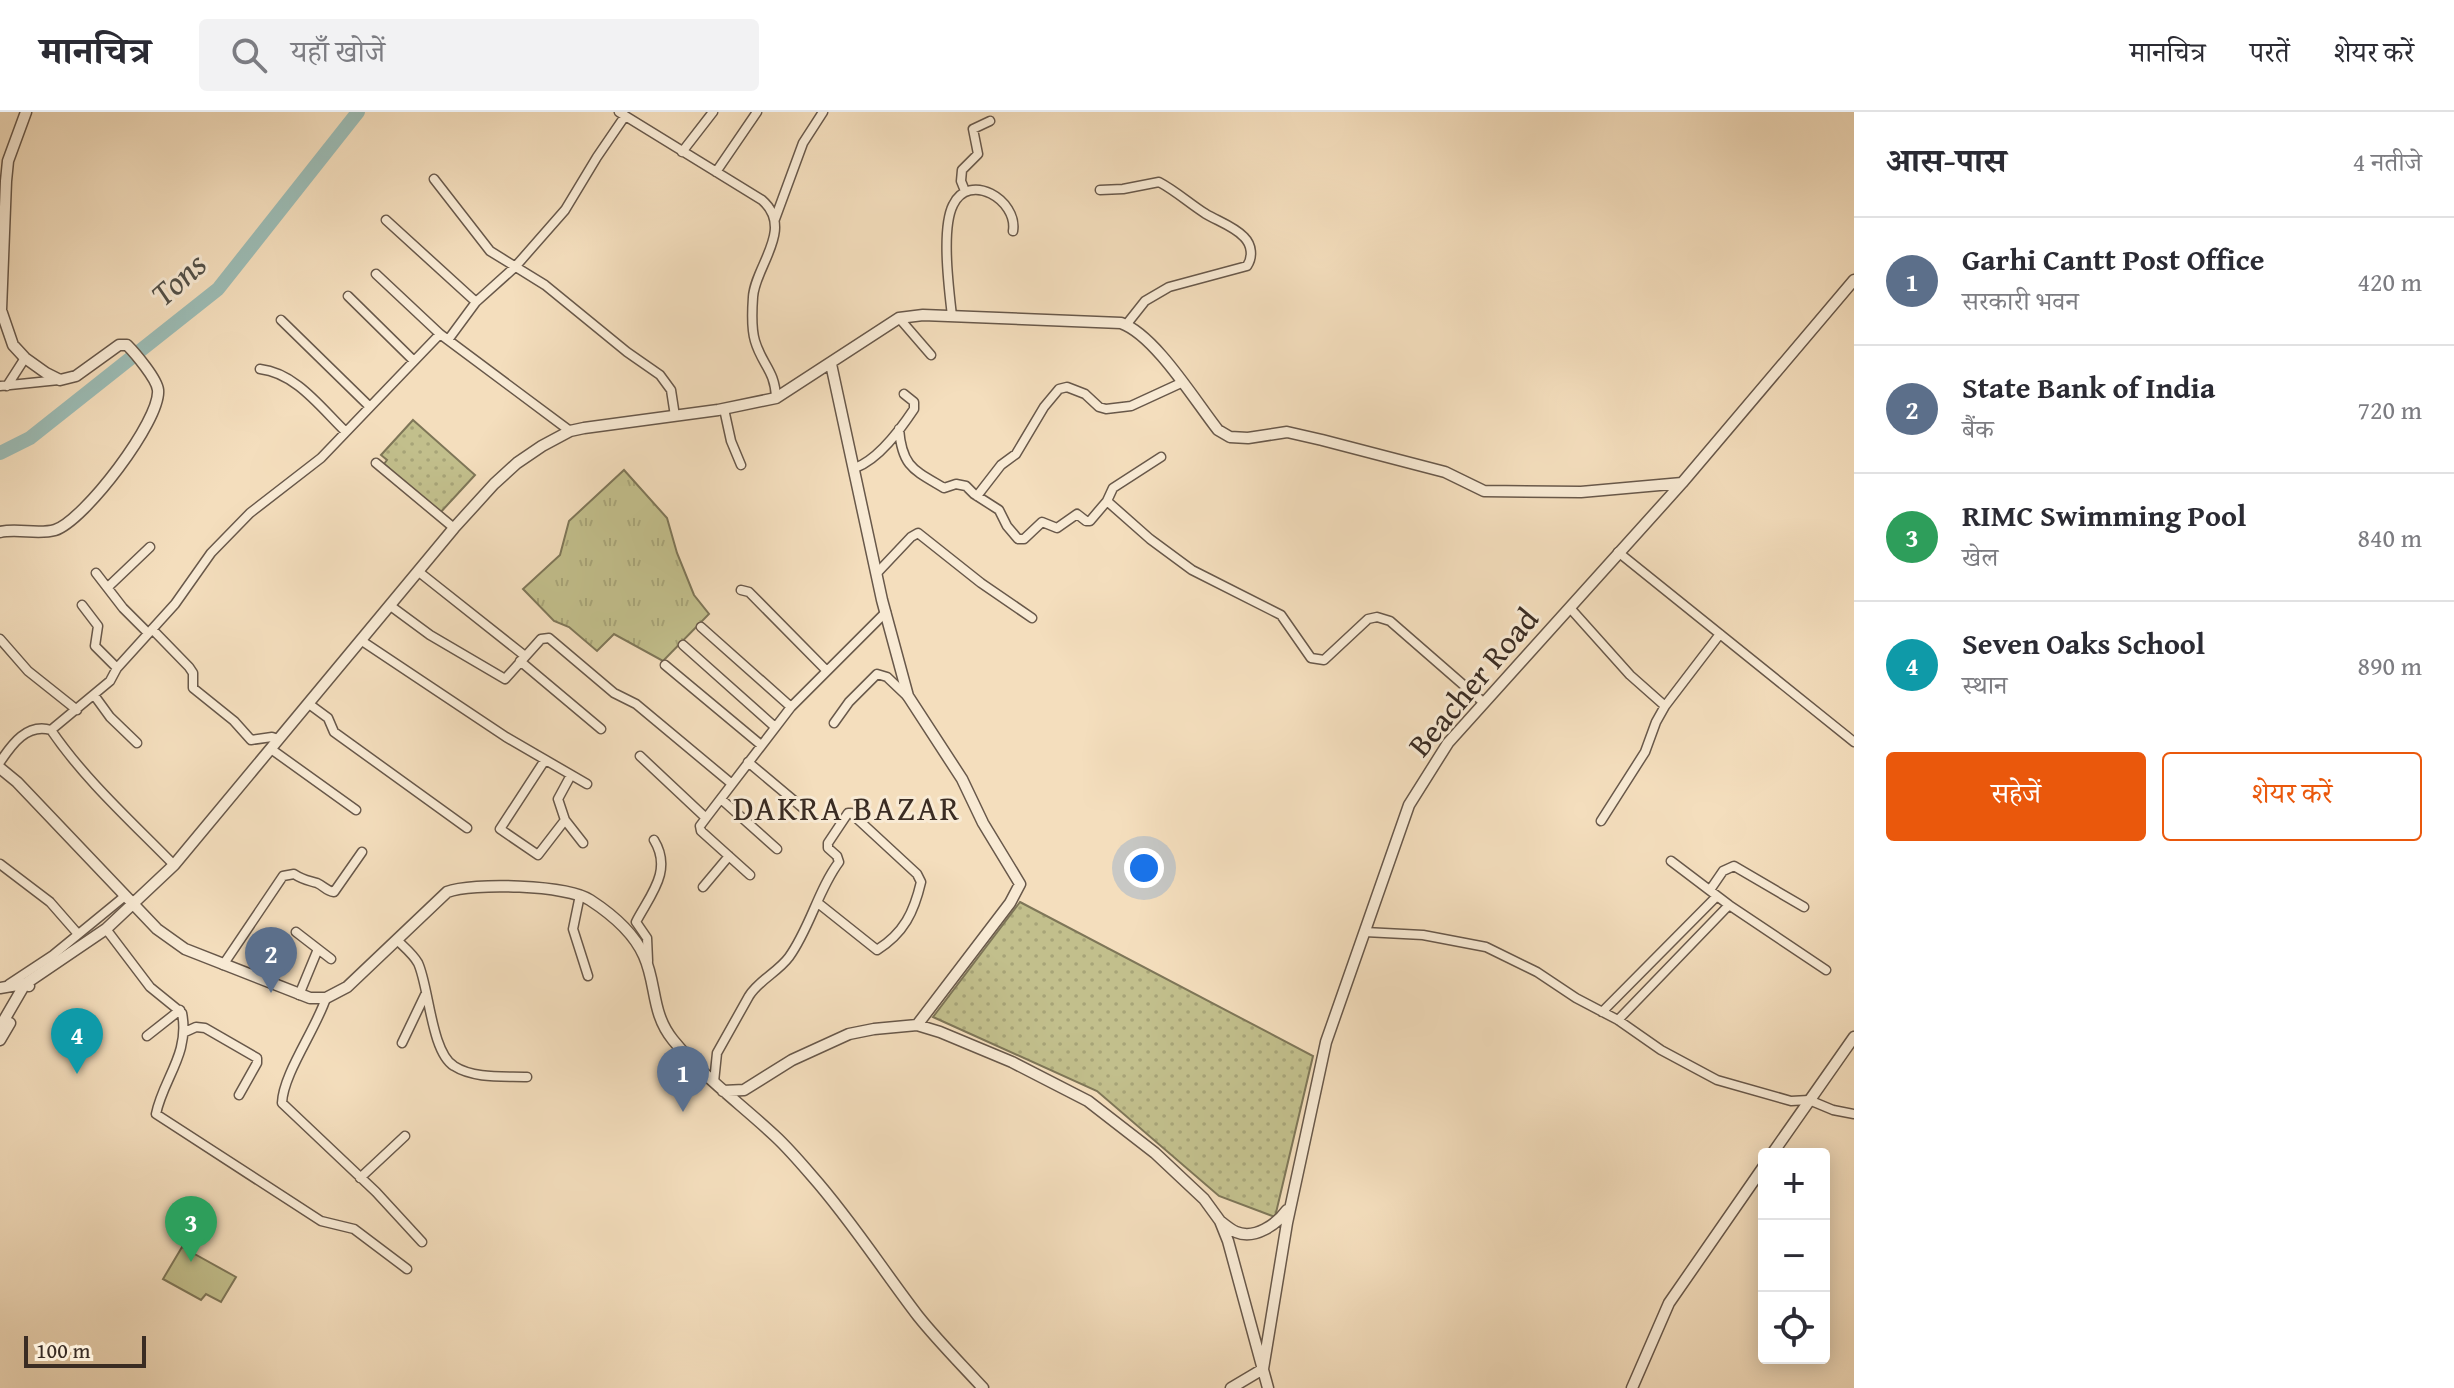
<!DOCTYPE html>
<html lang="hi">
<head>
<meta charset="utf-8">
<style>
  :root { --surface:#fff; --page:#f2f2f3; --text:#2b2b33; --muted:#7c7c81; --line:#e1e1e2; --accent:#ea580c }
  body { margin:0; font-family:"Gentium Book Plus","Noto Serif Devanagari",serif; background:var(--page); color:var(--text) }
  .controls { position:absolute; right:24px; bottom:24px; display:grid; overflow:hidden; border-radius:8px; box-shadow:0 4px 20px #0003 }
  .controls button { width:72px; height:72px; display:grid; place-items:center; padding:0; border:0; border-bottom:2px solid var(--line); background:var(--surface); color:var(--text); font:40px sans-serif }
  .scale { position:absolute; left:24px; bottom:20px; width:122px; box-sizing:border-box; padding-left:8px; border:4px solid #3a2c23; border-top:0; font-size:22px; line-height:28px; white-space:nowrap; color:#3a2c23; -webkit-text-stroke:6px #f8ead4; paint-order:stroke }
  .you { position:absolute; left:1144px; top:756px; width:28px; height:28px; margin:-20px; border:6px solid #fff; border-radius:50%; background:#1a73e8; box-shadow:0 0 0 12px #1a73e833 }
  .badge { display:grid; place-items:center; width:52px; height:52px; border-radius:50%; background:var(--accent); color:#fff; font-size:26px; font-weight:700 }
  .pin { position:absolute; translate:-50% -66px; filter:drop-shadow(0 2px 4px #0008) }
  .pin::after { content:''; position:absolute; top:42px; width:28px; height:24px; background:inherit; clip-path:polygon(0 0,100% 0,50% 100%) }
  .list { margin:0; padding:0; list-style:none }
  h2 { display:flex; justify-content:space-between; align-items:center; height:104px; margin:0; padding:0 32px; font-size:34px }
  h2 small { font-size:26px; font-weight:400; color:var(--muted) }
  .list li { display:grid; grid-template-columns:52px 1fr auto; gap:24px; align-items:center; box-sizing:border-box; height:128px; padding:0 32px; border-top:2px solid var(--line) }
  .list b { display:block; font-size:30px; white-space:nowrap }
  .list p { margin:0; font-size:26px; white-space:nowrap; color:var(--muted) }
  .list em { font-size:26px; font-style:normal; color:var(--muted) }
  .actions { display:flex; gap:16px; padding:24px 32px }
  .actions a { flex:1; padding:18px 0; border:2px solid var(--accent); border-radius:8px; text-align:center; font-size:28px; color:var(--accent) }
  .actions .main { background:var(--accent); color:#fff }
  .icon { flex:none; width:44px; height:44px; fill:none; stroke:currentColor; stroke-width:2; stroke-linecap:round; stroke-linejoin:round }
  .map { position:relative; flex:none; width:1854px; height:1276px; overflow:hidden }
  header { display:flex; align-items:center; gap:48px; box-sizing:border-box; height:112px; padding:0 40px; background:var(--surface); border-bottom:2px solid var(--line) }
  header strong { font-size:38px }
  nav { display:flex; gap:44px; margin-inline-start:auto; font-size:28px }
  .search { width:560px; height:72px; background:var(--page); display:flex; align-items:center; gap:20px; box-sizing:border-box; padding:0 28px; border-radius:8px; color:var(--muted); font-size:30px }
  main { display:flex }
  aside { flex:1; background:var(--surface) }
  .map>svg:first-child { display:block }
  .grass { fill:url(#grass-tufts); stroke:#7e7658; stroke-width:2 }
  .park { fill:url(#park-dots); stroke:#7e7658; stroke-width:2 }
  .pitch { fill:#c2bf8c; stroke:#7e7658; stroke-width:2 }
  .lines { fill:none; stroke-linecap:round; stroke-linejoin:round }
  .river { stroke:#9cbcb5; stroke-width:14 }
  .minor-casing { stroke:#68584a; stroke-width:11 }
  .tertiary-casing { stroke:#68584a; stroke-width:13 }
  .minor { stroke:#f8ead4; stroke-width:8 }
  .tertiary { stroke:#f8ead4; stroke-width:10 }
  .labels { text-anchor:middle; stroke-width:6; stroke-linejoin:round; paint-order:stroke }
  .street-label { font-size:32px; fill:#3a2c23; stroke:#f8ead4 }
  .water-label { font-size:34px; font-style:italic; fill:#525048; stroke:#f8ead4 }
  .neighbourhood-label { font-size:34px; letter-spacing:2px; fill:#3a2c23; stroke:#f8ead4 }
</style>
</head>
<body>
<header>
<strong>मानचित्र</strong>
<div class="search"><svg class="icon" aria-label="search" viewBox="0 0 24 24"><circle cx="10" cy="10" r="6"/><path d="M15 15l6 6"/></svg>यहाँ खोजें</div>
<nav><a>मानचित्र</a><a>परतें</a><a>शेयर करें</a></nav>
</header>
<main>
<div class="map">
<svg width="1854" height="1276" viewBox="0 0 1854 1276">
  <defs>
    <pattern id="grass-tufts" width="24" height="20" patternUnits="userSpaceOnUse" patternTransform="scale(2)"><rect width="24" height="20" fill="#c2bf8c"/><path d="M3 7l-1-3M5 7V3M7 7l1-3M15 17l-1-3M17 17v-4M19 17l1-3" fill="none" stroke="#a7a478"/></pattern>
    <pattern id="park-dots" width="8" height="8" patternUnits="userSpaceOnUse" patternTransform="scale(2)"><rect width="8" height="8" fill="#c2bf8c"/><path d="M2 2h.1M6 6h.1" fill="none" stroke="#a7a478" stroke-width="1.8" stroke-linecap="round"/></pattern>
  </defs>
  <rect width="100%" height="100%" fill="#f4debd"/>
  <filter id="stains"><feTurbulence type="fractalNoise" baseFrequency=".0025" numOctaves="4"/><feColorMatrix values="0 0 0 0 .2 0 0 0 0 .09 0 0 0 0 .02 0 0 0 .5 -.17"/></filter>
  <radialGradient id="worn" r=".72"><stop offset=".6" stop-color="#630" stop-opacity="0"/><stop offset="1" stop-color="#630" stop-opacity=".3"/></radialGradient>
  <path class="grass" d="M624,358l43,48 10,35 17,42 15,19 -46,47 -49,-27 -17,17 -28,-24 -15,-6 -31,-32 37,-34 9,-34z"/>
  <path class="park" d="M413,308l62,55 -36,39 -55,-50 3,-4 -6,-5z
    M1020,790l293,154 -38,161 -56,-21 -122,-105 -164,-74z"/>
  <path class="pitch" d="M182,1135l54,30 -15,25 -15,-8 -5,6 -38,-21z"/>
  <g class="lines">
    <path class="river" d="M0,341l30,-15 188,-149 140,-177"/>
    <defs>
      <path id="minor" d="M619,0l143,88c33,29 -7,66 -9,97 -1,14 -2,31 2,44 7,24 20,29 21,57
        M682,40l31,-40
        M716,60l41,-60
        M434,67l56,72 55,34 82,67 33,23 11,15 4,26
        M1100,78l23,-1 36,-7c17,9 31,22 47,32 12,7 29,13 38,23 8,8 9,20 3,29l-78,21 -24,14 -19,24
        M965,79l-4,-10 1,-11 16,-16 -5,-25 17,-8
        M775,107l28,-76 20,-31
        M386,108l90,82
        M376,162l64,60 130,97
        M348,184l66,65
        M952,204c-3,-27 -11,-87 1,-111 16,-34 65,-5 60,26
        M899,206l32,37
        M281,208l88,86
        M448,228l28,-38 39,-35 50,-57 32,-53 28,-41
        M260,257c36,4 61,39 86,63
        M0,274l59,-6
        M7,274l18,-28
        M724,297l7,32 10,24
        M899,317c3,38 15,41 45,59l12,-4 10,2 8,8 25,16 8,16 11,13h6l18,-17 15,6 20,-14 9,7h4l17,-20 43,38 42,31 89,45 30,43 13,2 44,-41 9,-2 13,4 93,81
        M376,351l78,65
        M855,356c24,-9 45,-38 59,-59v-7l-10,-8
        M977,384l24,-31 15,-11 28,-47 15,-18 8,-2 18,7 14,13 7,2 25,-3 50,-23
        M1107,389l6,-13 48,-31
        M1618,440l236,190
        M419,460l106,84
        M96,461l27,35 25,25
        M877,461l34,-36 7,-4 63,50 51,35
        M108,475l42,-40
        M741,478l8,2 78,79
        M82,493l16,21 -3,20 22,22
        M392,495l38,28 75,44 36,-40 8,-1 65,55 22,11 96,80
        M1570,496l60,67 35,31
        M701,515l90,80
        M152,517l37,38 4,6v15l41,33 17,19 21,-3 6,2
        M0,527l28,32 49,39
        M362,529l144,96 81,47
        M683,533l92,82
        M520,549l81,68
        M665,553l96,80
        M94,583l16,22 27,26
        M309,592l19,14 6,14 133,96
        M834,611l15,-21 28,-28 10,3 20,19
        M51,618c34,50 81,92 123,135
        M271,637l85,61
        M640,644l66,62 85,-111 95,-95
        M545,648l-45,69 38,26 27,-35 -7,-21 13,-24
        M0,650c12,-18 27,-39 51,-32l59,-49 7,-13 58,-64 36,-51 39,-40 71,-55 119,-124
        M748,650l62,52
        M721,687l56,50
        M706,706l-6,8 1,5 49,44
        M565,708l18,23
        M1601,709l44,-69 11,-30 9,-16 55,-72
        M1671,749l58,44 97,65
        M0,752l50,38 28,32
        M703,775l26,-31
        M1710,778l13,-19 11,-5 70,41
        M580,783l-7,34 15,47
        M106,817l44,58 32,26c8,41 -19,66 -26,101l165,107 33,8 53,40
        M296,820l22,17 -19,46
        M1365,820l58,3 63,12 51,25 39,26 42,22 43,30 56,30 74,21 18,-1 24,10 21,4
        M397,828c7,7 16,14 21,23 11,23 13,89 36,103 20,13 51,10 73,11
        M318,837l13,10
        M648,849l-1,-23 -11,-16c14,-27 37,-51 18,-82
        M223,853l60,-89 11,-2c9,6 13,6 23,9 7,3 9,8 17,9l28,-40
        M9,872l44,-29 72,-59
        M326,886c-10,31 -43,76 -44,105l94,89 46,50
        M1602,900l115,-116
        M1618,908l111,-115
        M185,920l11,-5 9,1 52,30v5l-18,32
        M147,924l33,-26
        M402,931l23,-48
        M714,970l3,-29 32,-57c10,-16 29,-24 40,-39 21,-29 29,-67 50,-95l-2,-6 -9,-8v-5l20,-30h3l66,61 4,8c-7,30 -17,51 -44,68l-59,-47
        M360,1066l45,-42"/>
      <path id="tertiary" d="M831,252l51,236 26,96 54,83 21,44 37,61 -10,19 -93,122
        M0,420c18,-4 38,3 55,-2 29,-9 106,-110 103,-140 -1,-11 -23,-37 -31,-45h-8l-43,31 -16,4 -14,-7 -21,-15 -12,-13 -12,-35 5,-129 2,-20 18,-49
        M0,656l17,14 140,147 28,20 125,49h16l21,-11 100,-95c25,-10 121,-7 143,8 20,13 44,33 54,56 13,29 7,57 29,84 30,37 68,64 102,96 13,12 25,26 37,40 39,44 70,93 106,140 20,25 43,48 65,72
        M0,876l23,-4 6,2
        M0,915l25,-43 81,-55 68,-64 280,-337 40,-44 23,-21 25,-17 28,-15 14,-3 134,-18 58,-12 123,-80 24,-3 198,8c34,12 74,78 97,107l12,7 18,1 39,-6 35,8 123,32 39,19 97,1 101,-9
        M0,928l10,-17
        M723,979l21,-1 48,-30 57,-26 25,-5 43,-4 23,7 72,30 76,39 67,52 49,46 16,22 8,20 40,147
        M1772,1042l82,-117
        M1220,1109c5,4 11,9 16,11 19,8 41,-8 51,-22
        M1263,1257l24,-146 39,-181 83,-237 39,-62 234,-260 172,-203
        M1231,1276l32,-19
        M1632,1276l37,-85 95,-137"/>
    </defs>
    <use href="#minor" class="minor-casing"/>
    <use href="#tertiary" class="tertiary-casing"/>
    <use href="#minor" class="minor"/>
    <use href="#tertiary" class="tertiary"/>
  </g>
  <g class="labels">
    <g class="street-label">
      <text transform="translate(1473 570) rotate(-50)" y="11">Beacher Road</text>
    </g>
    <g class="water-label">
      <text transform="translate(178 167) rotate(-42)" y="12">Tons</text>
    </g>
    <g class="neighbourhood-label">
      <text x="847" y="708">DAKRA BAZAR</text>
    </g>
  </g>
  <rect width="100%" height="100%" filter="url(#stains)"/>
  <rect width="100%" height="100%" fill="url(#worn)"/>
</svg>
<div class="controls">
<button>+</button>
<button>−</button>
<button><svg class="icon" aria-label="locate" viewBox="0 0 24 24"><circle cx="12" cy="12" r="6"/><path d="M12 2v4M12 18v4M2 12h4M18 12h4"/></svg></button>
</div>
<div class="scale">100 m</div>
<div class="you"></div>
<div class="pin badge" style="left:683px;top:1000px;background:#5c6f8a">1</div>
<div class="pin badge" style="left:271px;top:881px;background:#5c6f8a">2</div>
<div class="pin badge" style="left:191px;top:1150px;background:#2e9e5b">3</div>
<div class="pin badge" style="left:77px;top:962px;background:#0f9aa8">4</div>
</div>
<aside>
<h2>आस-पास<small>4 नतीजे</small></h2>
<ul class="list">
<li><span class="badge" style="background:#5c6f8a">1</span><div><b>Garhi Cantt Post Office</b><p>सरकारी भवन</p></div><em>420 m</em></li>
<li><span class="badge" style="background:#5c6f8a">2</span><div><b>State Bank of India</b><p>बैंक</p></div><em>720 m</em></li>
<li><span class="badge" style="background:#2e9e5b">3</span><div><b>RIMC Swimming Pool</b><p>खेल</p></div><em>840 m</em></li>
<li><span class="badge" style="background:#0f9aa8">4</span><div><b>Seven Oaks School</b><p>स्थान</p></div><em>890 m</em></li>
</ul>
<div class="actions"><a class="main">सहेजें</a><a>शेयर करें</a></div>
</aside>
</main>
</body>
</html>
